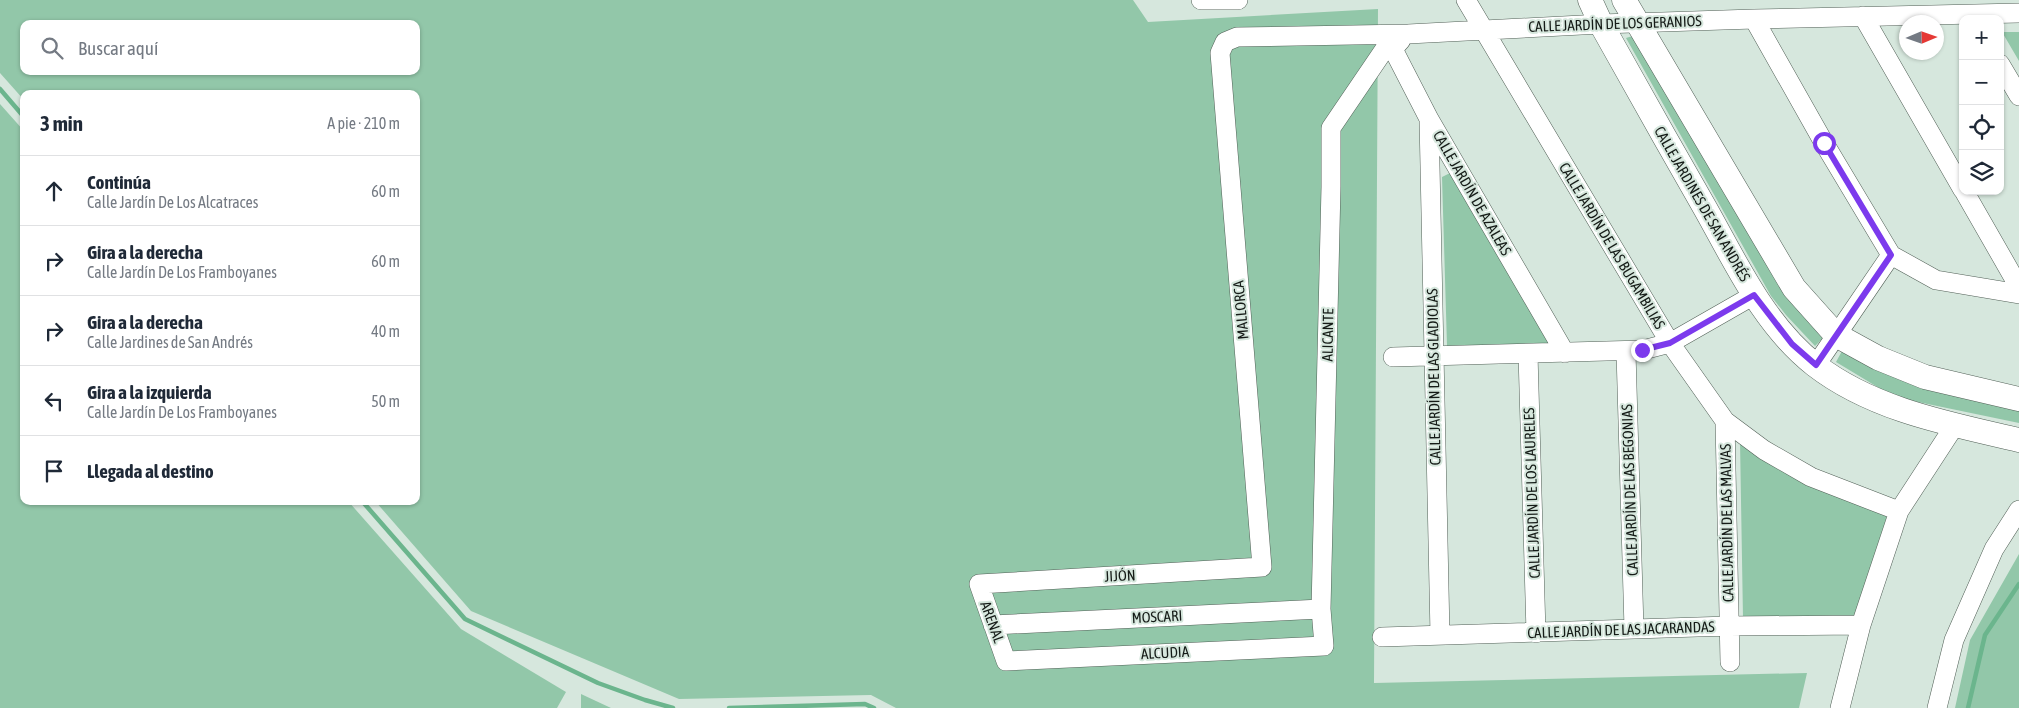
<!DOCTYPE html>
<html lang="es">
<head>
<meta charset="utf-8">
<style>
  :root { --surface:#fff; --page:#f2f2f3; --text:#1f2937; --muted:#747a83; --line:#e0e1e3 }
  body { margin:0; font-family:"Asap Condensed",sans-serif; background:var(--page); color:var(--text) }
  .controls { position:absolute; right:15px; top:15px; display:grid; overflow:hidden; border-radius:10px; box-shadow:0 1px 4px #0004 }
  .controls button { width:45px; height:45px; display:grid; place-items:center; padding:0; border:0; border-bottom:1px solid var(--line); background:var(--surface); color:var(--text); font:25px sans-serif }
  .compass { position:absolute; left:1899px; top:15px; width:45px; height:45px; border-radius:50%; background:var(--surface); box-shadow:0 1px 4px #0004; rotate:88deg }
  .stop { position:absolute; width:15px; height:15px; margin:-11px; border:4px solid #7c3aed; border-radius:50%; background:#fff }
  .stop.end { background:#7c3aed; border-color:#fff; box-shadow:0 1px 5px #0008 }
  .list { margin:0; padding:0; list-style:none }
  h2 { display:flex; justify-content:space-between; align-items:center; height:65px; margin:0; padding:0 20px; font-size:21px }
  h2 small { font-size:16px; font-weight:400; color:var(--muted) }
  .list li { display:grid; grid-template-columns:32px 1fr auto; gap:15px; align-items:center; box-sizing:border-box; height:70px; padding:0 20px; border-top:1px solid var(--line) }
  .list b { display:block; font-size:19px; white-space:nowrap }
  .list p { margin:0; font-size:16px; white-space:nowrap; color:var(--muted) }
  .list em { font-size:16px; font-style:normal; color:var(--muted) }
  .icon { flex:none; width:28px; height:28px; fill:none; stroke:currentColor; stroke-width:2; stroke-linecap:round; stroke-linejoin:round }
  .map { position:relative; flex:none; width:2019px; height:708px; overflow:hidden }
  .search { position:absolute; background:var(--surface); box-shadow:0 1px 4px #0004; left:20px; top:20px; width:400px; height:55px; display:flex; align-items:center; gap:12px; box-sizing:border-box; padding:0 18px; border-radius:10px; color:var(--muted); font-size:19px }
  .panel { position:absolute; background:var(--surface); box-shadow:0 1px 4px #0004; left:20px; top:90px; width:400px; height:415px; border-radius:10px }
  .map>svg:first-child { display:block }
  .green { fill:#92c7a9; fill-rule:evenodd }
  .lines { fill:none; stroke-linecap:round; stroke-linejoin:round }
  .stream { stroke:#6bb58d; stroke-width:4.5 }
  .minor-casing { stroke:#526057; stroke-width:20 }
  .tertiary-casing { stroke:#526057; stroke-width:25 }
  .minor { stroke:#fff; stroke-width:19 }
  .tertiary { stroke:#fff; stroke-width:24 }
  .route { stroke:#7c3aed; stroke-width:6 }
  .labels { text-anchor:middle; stroke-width:4; stroke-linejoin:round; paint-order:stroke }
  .street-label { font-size:15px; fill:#151b17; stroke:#d6e7dd }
</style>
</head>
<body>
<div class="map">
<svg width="2019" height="708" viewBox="0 0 2019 708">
  <rect width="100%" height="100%" fill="#d6e7dd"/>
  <path class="green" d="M0,0h1133l15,22 230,-13 -4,674 433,-10 -8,35h-903l-25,-13 -192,4 -208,-88 -96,-110h41v-407h-392v6l-24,-27zM24,24h392v47h-392z
    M2002,32h17v29z
    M1639,34l187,301 -11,11 -29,-31 -15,-19 -145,-258z
    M0,104l24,27v370h324l113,128 105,63 -9,16h-557z
    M1452,172l100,171 -105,3 -5,-169z
    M1842,351l177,55v17l-125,-26 -58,-35z
    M1740,441c48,28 94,59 148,73l-34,104h-111z
    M2019,554v154h-64l15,-68z
    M581,694l30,14h-30z"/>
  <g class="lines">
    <path class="stream" d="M0,89l24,28
      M362,501l103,118 133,64 47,17 28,8
      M729,708l136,-4 9,4
      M1968,708l17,-73 34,-51"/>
    <defs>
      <path id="minor" d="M1201,0h37
        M1466,0l204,343 55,78 39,29 47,27 88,34
        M1863,16l100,174
        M1754,19l70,124 67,112 45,25 83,14
        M1401,40l-8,9 36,70 136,234
        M1393,49l-9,1 -53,78v59l-10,422 3,37 -318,15 -27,-77 283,-17 -42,-514 5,-11 12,-5 171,-3 193,-10 153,-5 265,-6
        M2000,64l19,32
        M1429,119l11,516
        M1964,191l55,96
        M1626,352l8,277
        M1528,354l8,279
        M1393,357l250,-7 27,-7 84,-48
        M1816,365l75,-110
        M1725,421l5,241
        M993,625l328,-16
        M1382,637l347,-11 132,-1
        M1840,708l21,-83 38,-114 56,-86
        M1937,708l17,-68 40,-91 25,-39"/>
      <path id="tertiary" d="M1590,0l11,24c34,61 69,123 104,184 31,55 59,117 110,157 58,45 135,59 204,75
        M1624,0l170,288 42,47 42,23 47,19 94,22"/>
    </defs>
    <use href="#minor" class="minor-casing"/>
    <use href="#tertiary" class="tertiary-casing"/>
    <use href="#minor" class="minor"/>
    <use href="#tertiary" class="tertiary"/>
  </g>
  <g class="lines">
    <path class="route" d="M1642,350l28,-7 84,-48 38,49 24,21 75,-110 -67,-112"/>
  </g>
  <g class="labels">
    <g class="street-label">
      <text transform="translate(1615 24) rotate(-2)" y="5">CALLE JARDÍN DE LOS GERANIOS</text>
      <text transform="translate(1472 193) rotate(60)" y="5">CALLE JARDÍN DE AZALEAS</text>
      <text transform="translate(1702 204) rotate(60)" y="5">CALLE JARDINES DE SAN ANDRÉS</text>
      <text transform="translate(1612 246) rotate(59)" y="5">CALLE JARDÍN DE LAS BUGAMBILIAS</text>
      <text transform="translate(1241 310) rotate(-95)" y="5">MALLORCA</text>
      <text transform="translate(1328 335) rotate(-89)" y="5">ALICANTE</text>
      <text transform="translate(1434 377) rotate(-91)" y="5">CALLE JARDÍN DE LAS GLADIOLAS</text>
      <text transform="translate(1630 490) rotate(-92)" y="5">CALLE JARDÍN DE LAS BEGONIAS</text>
      <text transform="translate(1532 493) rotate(-92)" y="5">CALLE JARDÍN DE LOS LAURELES</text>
      <text transform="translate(1727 523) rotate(-91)" y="5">CALLE JARDÍN DE LAS MALVAS</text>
      <text transform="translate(1120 576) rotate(-3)" y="5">JIJÓN</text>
      <text transform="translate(1157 617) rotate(-3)" y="5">MOSCARI</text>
      <text transform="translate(992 622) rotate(70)" y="5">ARENAL</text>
      <text transform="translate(1621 630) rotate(-2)" y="5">CALLE JARDÍN DE LAS JACARANDAS</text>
      <text transform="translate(1165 653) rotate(-3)" y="5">ALCUDIA</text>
    </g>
  </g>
</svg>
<div class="controls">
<button>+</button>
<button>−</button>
<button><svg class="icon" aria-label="locate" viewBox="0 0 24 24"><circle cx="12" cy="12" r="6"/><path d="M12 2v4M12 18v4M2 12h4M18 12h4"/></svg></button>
<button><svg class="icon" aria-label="layers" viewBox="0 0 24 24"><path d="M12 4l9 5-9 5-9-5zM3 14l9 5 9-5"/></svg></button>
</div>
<svg class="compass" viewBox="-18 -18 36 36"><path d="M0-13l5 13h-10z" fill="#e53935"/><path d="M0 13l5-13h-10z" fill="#747a83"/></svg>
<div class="stop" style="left:1824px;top:143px"></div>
<div class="stop end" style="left:1642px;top:350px"></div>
<div class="search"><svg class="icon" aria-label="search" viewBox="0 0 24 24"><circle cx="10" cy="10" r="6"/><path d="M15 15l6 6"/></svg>Buscar aquí</div>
<section class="panel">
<h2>3 min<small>A pie · 210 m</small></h2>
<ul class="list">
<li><svg class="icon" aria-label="ahead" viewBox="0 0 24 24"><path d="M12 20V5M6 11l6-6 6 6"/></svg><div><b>Continúa</b><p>Calle Jardín De Los Alcatraces</p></div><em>60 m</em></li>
<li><svg class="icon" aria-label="right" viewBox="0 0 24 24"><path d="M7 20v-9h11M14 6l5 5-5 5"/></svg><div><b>Gira a la derecha</b><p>Calle Jardín De Los Framboyanes</p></div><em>60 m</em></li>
<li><svg class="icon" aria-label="right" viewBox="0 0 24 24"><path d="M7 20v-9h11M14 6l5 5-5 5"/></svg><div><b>Gira a la derecha</b><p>Calle Jardines de San Andrés</p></div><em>40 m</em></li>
<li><svg class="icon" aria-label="left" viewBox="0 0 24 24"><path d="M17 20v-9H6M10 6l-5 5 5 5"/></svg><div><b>Gira a la izquierda</b><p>Calle Jardín De Los Framboyanes</p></div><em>50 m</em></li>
<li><svg class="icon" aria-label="arrive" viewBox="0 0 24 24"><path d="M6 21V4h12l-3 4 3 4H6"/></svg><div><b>Llegada al destino</b></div></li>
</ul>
</section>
</div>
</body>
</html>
